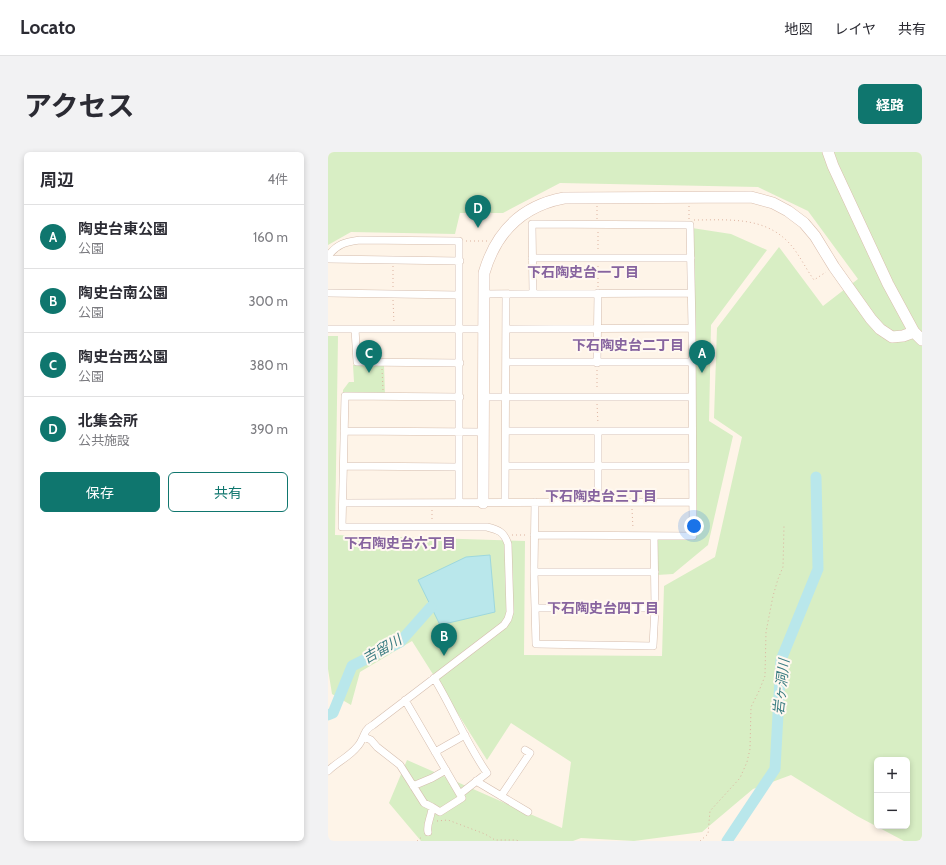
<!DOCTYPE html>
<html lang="ja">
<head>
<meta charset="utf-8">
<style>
  :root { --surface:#fff; --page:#f2f2f3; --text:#2b2b33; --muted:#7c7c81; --line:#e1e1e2; --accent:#0f766e }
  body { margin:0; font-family:Cabin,"Noto Sans JP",sans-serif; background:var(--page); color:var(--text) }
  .controls { position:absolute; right:12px; bottom:12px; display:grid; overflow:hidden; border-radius:6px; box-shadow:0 2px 6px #0003 }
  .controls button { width:36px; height:36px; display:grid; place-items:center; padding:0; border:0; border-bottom:1px solid var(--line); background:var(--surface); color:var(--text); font:20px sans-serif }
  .you { position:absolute; left:366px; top:374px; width:14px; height:14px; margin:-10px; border:3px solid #fff; border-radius:50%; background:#1a73e8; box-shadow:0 0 0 6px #1a73e833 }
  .badge { display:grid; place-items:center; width:26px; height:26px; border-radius:50%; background:var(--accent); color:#fff; font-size:13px; font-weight:700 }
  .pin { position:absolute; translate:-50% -33px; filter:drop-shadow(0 1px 2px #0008) }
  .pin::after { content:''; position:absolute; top:21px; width:14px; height:12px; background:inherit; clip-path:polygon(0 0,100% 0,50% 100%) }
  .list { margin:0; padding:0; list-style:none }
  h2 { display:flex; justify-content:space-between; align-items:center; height:52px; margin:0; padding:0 16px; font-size:17px }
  h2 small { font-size:13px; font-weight:400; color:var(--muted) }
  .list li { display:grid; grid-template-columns:26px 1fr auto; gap:12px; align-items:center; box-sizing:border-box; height:64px; padding:0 16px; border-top:1px solid var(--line) }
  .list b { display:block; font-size:15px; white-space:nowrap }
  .list p { margin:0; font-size:13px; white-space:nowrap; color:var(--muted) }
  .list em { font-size:13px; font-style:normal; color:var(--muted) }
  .actions { display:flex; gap:8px; padding:12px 16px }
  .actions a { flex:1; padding:9px 0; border:1px solid var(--accent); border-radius:6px; text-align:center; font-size:14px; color:var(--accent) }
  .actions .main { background:var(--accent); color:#fff }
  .map { position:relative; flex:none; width:594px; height:689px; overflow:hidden; border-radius:6px }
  header { display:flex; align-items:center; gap:24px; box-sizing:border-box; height:56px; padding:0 20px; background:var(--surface); border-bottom:1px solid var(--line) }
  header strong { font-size:19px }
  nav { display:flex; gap:22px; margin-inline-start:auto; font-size:14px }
  .intro { display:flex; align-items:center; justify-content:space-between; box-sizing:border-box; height:96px; padding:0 24px }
  h1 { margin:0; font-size:28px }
  .button { padding:10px 18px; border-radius:6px; background:var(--accent); color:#fff; font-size:14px; font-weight:700 }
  main { display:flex; gap:24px; padding:0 24px }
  aside { flex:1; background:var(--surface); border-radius:6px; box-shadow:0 2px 6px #0003 }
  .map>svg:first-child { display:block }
  .green { fill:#d8eec4; fill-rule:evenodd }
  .water { fill:#b9e7eb; stroke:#9ed8de }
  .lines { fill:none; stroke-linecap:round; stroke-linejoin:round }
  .river { stroke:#b9e7eb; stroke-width:11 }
  .street-casing { stroke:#d5bdae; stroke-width:8 }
  .secondary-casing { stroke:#dabeae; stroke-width:12 }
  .path { stroke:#dcb29f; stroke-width:1; stroke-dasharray:1 3; stroke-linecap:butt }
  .street { stroke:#fff; stroke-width:7 }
  .secondary { stroke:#fff; stroke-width:11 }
  .labels { text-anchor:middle; stroke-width:4; stroke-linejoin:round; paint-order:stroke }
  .neighbourhood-label { font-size:14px; font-weight:bold; fill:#87649f; stroke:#fff8f0 }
  .water-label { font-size:14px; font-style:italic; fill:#3a7c82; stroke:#fff8f0 }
</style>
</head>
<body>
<header>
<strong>Locato</strong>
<nav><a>地図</a><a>レイヤ</a><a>共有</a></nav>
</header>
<div class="intro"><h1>アクセス</h1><a class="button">経路</a></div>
<main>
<aside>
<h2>周辺<small>4件</small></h2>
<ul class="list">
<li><span class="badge">A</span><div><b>陶史台東公園</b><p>公園</p></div><em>160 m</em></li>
<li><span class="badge">B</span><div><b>陶史台南公園</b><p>公園</p></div><em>300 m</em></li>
<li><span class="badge">C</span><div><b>陶史台西公園</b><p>公園</p></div><em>380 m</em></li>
<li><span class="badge">D</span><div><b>北集会所</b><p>公共施設</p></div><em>390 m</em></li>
</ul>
<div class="actions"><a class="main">保存</a><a>共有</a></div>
</aside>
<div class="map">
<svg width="594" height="689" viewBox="0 0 594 689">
  <rect width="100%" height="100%" fill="#fef4e8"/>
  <path class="green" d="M0,0h594v689h-18l-47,-25 -66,-41 -38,14 -51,43 -68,9 -53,-3 -8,3h-152l-32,-38 18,-43 155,68 9,-66 -60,-39 -24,37 -75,-119 -52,31 -9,33 -19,-11 -4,-25v-333h10l-3,199 190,6 -1,114 138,1 2,-70 51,-29 27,-120 -28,-19 3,-90 62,-81 44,59 35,-27 -50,-68 -50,-24 -198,-4 -57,30h-43l-5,21 -104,-2 -23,13zM549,608h30v66h-30z
    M364,76l39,6 36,16 -56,75 -2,96 24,15 -25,109 -35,29 -16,1v-36l38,-1z
    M25,213h31l1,30h-42v-5l6,-8h5z"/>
  <path class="water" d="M162,403l5,57 -55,13 -22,-45 48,-23z"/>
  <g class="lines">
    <path class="river" d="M0,563l5,-2 19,-47 48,-24 31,-35
      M399,689l48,-72 6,-109 37,-91 -2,-92"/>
    <defs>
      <path id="street" d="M0,104c9,-12 17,-14 32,-16l99,1v262
        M204,106h159
        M0,107l132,2
        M0,141l131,2
        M205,141l-1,-69 158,1 2,103 1,208 -159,-1
        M155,142l208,-1
        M0,177h155
        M27,177l2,33 103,1
        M178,177l186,-1
        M179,210h185
        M269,211l1,-70
        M155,245h209
        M16,279l139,1
        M178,279h186
        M270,279v71
        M16,314l115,1
        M178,314h186
        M177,350l1,-208
        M207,350l-1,70h121
        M15,351l349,-1
        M206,420l2,72 117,2 2,-38 -1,-72
        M207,456h120
        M106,526c19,31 32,65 53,95l-27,21
        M77,548l57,98 -22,14 -8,-5
        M36,585l7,3 6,7 23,18 24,38 8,4c0,9 -6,17 -4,25
        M107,600l30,-17
        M0,619c9,-9 21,-14 29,-24 5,-5 6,-11 9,-16 2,-3 5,-5 7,-6l131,-100 4,-6 2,-7 -2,-68c-4,-12 -9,-14 -21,-17h-145l3,-131 115,1
        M148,629l52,31
        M85,634l19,-8 14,-8
        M173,644l29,-43 -5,-3"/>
      <path id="secondary" d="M500,0l5,14 55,118 26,48 8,8
        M155,351l1,-230c12,-41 37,-67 80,-75l187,-1 22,6 15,8 16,12 11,13 19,31 37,52 9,10 12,8 11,-1 11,-4"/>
    </defs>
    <use href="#street" class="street-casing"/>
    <use href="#secondary" class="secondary-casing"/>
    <path class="path" d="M269,54v13
      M361,54v13
      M366,68c34,0 71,-4 96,24 9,10 16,25 24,36l12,-8
      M270,80v19
      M138,89h21
      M65,114v21
      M270,135v-21
      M65,148l1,23
      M54,217l1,21
      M269,218v20
      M269,252l1,20
      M304,357l1,20
      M104,358v10
      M184,383h15
      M109,669l11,-1 37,14 10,6h21l3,1
      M89,689l6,-5
      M372,689l8,-7 2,-23 30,-33 7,-16 3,-13 1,-42 8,-16 6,-15 1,-44 7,-36 5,-17 5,-12 1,-41
      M591,689l3,-1"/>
    <use href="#street" class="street"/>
    <use href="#secondary" class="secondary"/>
  </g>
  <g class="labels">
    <g class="neighbourhood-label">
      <text x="255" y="125">下石陶史台一丁目</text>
      <text x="300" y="198">下石陶史台二丁目</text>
      <text x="273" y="349">下石陶史台三丁目</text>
      <text x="72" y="396">下石陶史台六丁目</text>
      <text x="275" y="461">下石陶史台四丁目</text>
    </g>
    <g class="water-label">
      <text transform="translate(54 497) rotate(-30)" y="5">吉留川</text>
      <text transform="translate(453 535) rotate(-84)" y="5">岩ヶ洞川</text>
    </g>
  </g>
</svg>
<div class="controls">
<button>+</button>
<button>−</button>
</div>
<div class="you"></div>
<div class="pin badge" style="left:374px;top:221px">A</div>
<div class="pin badge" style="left:116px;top:504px">B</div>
<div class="pin badge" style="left:41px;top:221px">C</div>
<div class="pin badge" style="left:150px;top:76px">D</div>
</div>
</main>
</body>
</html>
